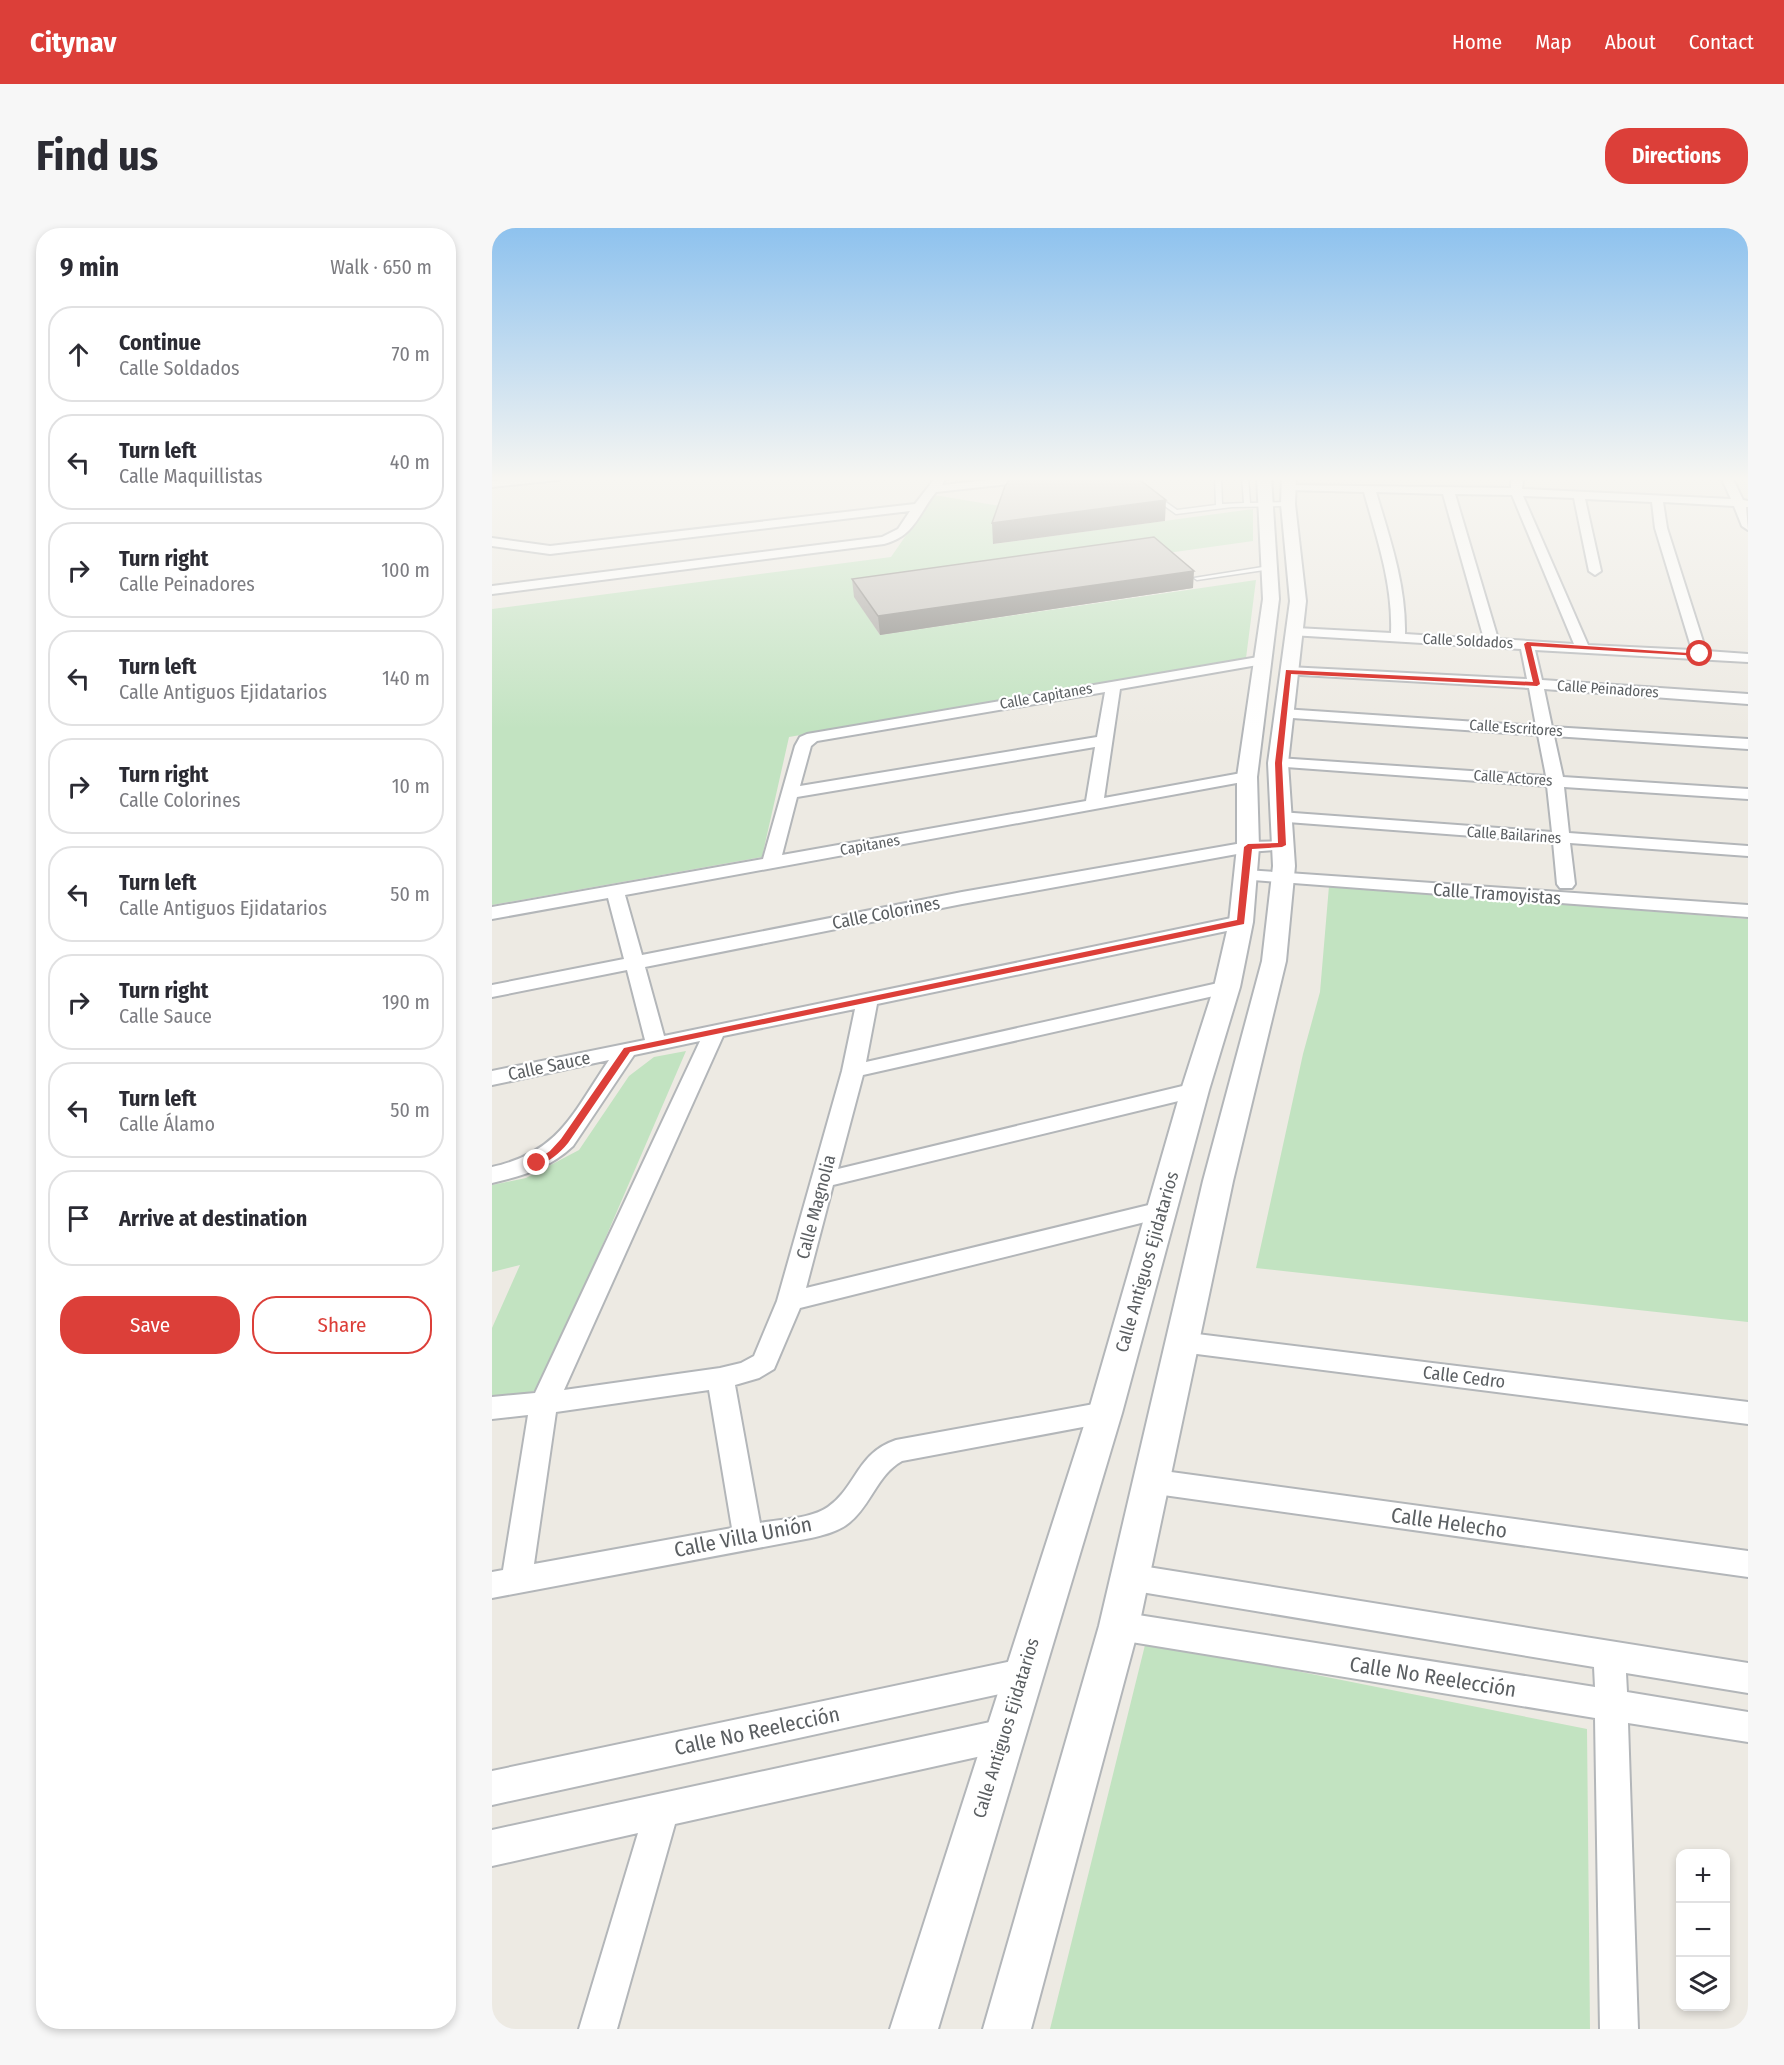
<!DOCTYPE html>
<html lang="en">
<head>
<meta charset="utf-8">
<style>
  :root { --surface:#fff; --page:#f7f7f7; --text:#2b2b33; --muted:#7c7c81; --line:#e1e1e2; --accent:#dc3f39 }
  body { margin:0; font-family:"Fira Sans Condensed",sans-serif; background:var(--page); color:var(--text) }
  .controls { position:absolute; right:18px; bottom:18px; display:grid; overflow:hidden; border-radius:12px; box-shadow:0 3px 9px #0003 }
  .controls button { width:54px; height:54px; display:grid; place-items:center; padding:0; border:0; border-bottom:2px solid var(--line); background:var(--surface); color:var(--text); font:30px sans-serif }
  .stop { position:absolute; width:18px; height:18px; margin:-14px; border:4px solid #dc3f39; border-radius:50%; background:#fff }
  .stop.end { background:#dc3f39; border-color:#fff; box-shadow:0 2px 6px #0008 }
  .list { margin:0; padding:0; list-style:none }
  h2 { display:flex; justify-content:space-between; align-items:center; height:78px; margin:0; padding:0 24px; font-size:26px }
  h2 small { font-size:20px; font-weight:400; color:var(--muted) }
  .list li { display:grid; grid-template-columns:39px 1fr auto; gap:18px; align-items:center; box-sizing:border-box; height:96px; margin:0 12px 12px; padding:0 12px; border:2px solid var(--line); border-radius:24px }
  .list b { display:block; font-size:22px; white-space:nowrap }
  .list p { margin:0; font-size:20px; white-space:nowrap; color:var(--muted) }
  .list em { font-size:20px; font-style:normal; color:var(--muted) }
  .actions { display:flex; gap:12px; padding:18px 24px }
  .actions a { flex:1; padding:14px 0; border:2px solid var(--accent); border-radius:24px; text-align:center; font-size:21px; color:var(--accent) }
  .actions .main { background:var(--accent); color:#fff }
  .icon { flex:none; width:33px; height:33px; fill:none; stroke:currentColor; stroke-width:2; stroke-linecap:round; stroke-linejoin:round }
  .map { position:relative; flex:none; width:1256px; height:1801px; overflow:hidden; border-radius:24px }
  header { display:flex; align-items:center; gap:36px; box-sizing:border-box; height:84px; padding:0 30px; background:var(--accent); color:#fff }
  header strong { font-size:28px }
  nav { display:flex; gap:33px; margin-inline-start:auto; font-size:21px }
  .intro { display:flex; align-items:center; justify-content:space-between; box-sizing:border-box; height:144px; padding:0 36px }
  h1 { margin:0; font-size:42px }
  .button { padding:15px 27px; border-radius:24px; background:var(--accent); color:#fff; font-size:21px; font-weight:700 }
  main { display:flex; gap:36px; padding:0 36px }
  aside { flex:1; background:var(--surface); border-radius:24px; box-shadow:0 3px 9px #0003 }
  .map>svg:first-child { display:block }
  .green { fill:#c2e3c1 }
  .lines { fill:none; stroke-linecap:round; stroke-linejoin:round }
  .service-casing { stroke:#b3b6b9; stroke-width:3 }
  .minor-casing { stroke:#b3b6b9; stroke-width:4 }
  .tertiary-casing { stroke:#b3b6b9; stroke-width:4 }
  .service { fill:#fff; fill-rule:evenodd }
  .minor { fill:#fff; fill-rule:evenodd }
  .tertiary { fill:#fff; fill-rule:evenodd }
  .wall { fill:#aca9a5 }
  .shaded-wall { fill:#8c8a86 }
  .building { fill:#c8c5c0; stroke:#8c8a86; stroke-width:1.5 }
  .route { fill:#dc3f39 }
  .labels { text-anchor:middle; stroke-width:4.5; stroke-linejoin:round; paint-order:stroke }
  .far-street-label { font-size:15px; fill:#5b5f62; stroke:#fff }
  .street-label { font-size:18px; fill:#5b5f62; stroke:#fff }
  .near-street-label { font-size:21px; fill:#5b5f62; stroke:#fff }
</style>
</head>
<body>
<header>
<strong>Citynav</strong>
<nav><a>Home</a><a>Map</a><a>About</a><a>Contact</a></nav>
</header>
<div class="intro"><h1>Find us</h1><a class="button">Directions</a></div>
<main>
<aside>
<h2>9 min<small>Walk · 650 m</small></h2>
<ul class="list">
<li><svg class="icon" aria-label="ahead" viewBox="0 0 24 24"><path d="M12 20V5M6 11l6-6 6 6"/></svg><div><b>Continue</b><p>Calle Soldados</p></div><em>70 m</em></li>
<li><svg class="icon" aria-label="left" viewBox="0 0 24 24"><path d="M17 20v-9H6M10 6l-5 5 5 5"/></svg><div><b>Turn left</b><p>Calle Maquillistas</p></div><em>40 m</em></li>
<li><svg class="icon" aria-label="right" viewBox="0 0 24 24"><path d="M7 20v-9h11M14 6l5 5-5 5"/></svg><div><b>Turn right</b><p>Calle Peinadores</p></div><em>100 m</em></li>
<li><svg class="icon" aria-label="left" viewBox="0 0 24 24"><path d="M17 20v-9H6M10 6l-5 5 5 5"/></svg><div><b>Turn left</b><p>Calle Antiguos Ejidatarios</p></div><em>140 m</em></li>
<li><svg class="icon" aria-label="right" viewBox="0 0 24 24"><path d="M7 20v-9h11M14 6l5 5-5 5"/></svg><div><b>Turn right</b><p>Calle Colorines</p></div><em>10 m</em></li>
<li><svg class="icon" aria-label="left" viewBox="0 0 24 24"><path d="M17 20v-9H6M10 6l-5 5 5 5"/></svg><div><b>Turn left</b><p>Calle Antiguos Ejidatarios</p></div><em>50 m</em></li>
<li><svg class="icon" aria-label="right" viewBox="0 0 24 24"><path d="M7 20v-9h11M14 6l5 5-5 5"/></svg><div><b>Turn right</b><p>Calle Sauce</p></div><em>190 m</em></li>
<li><svg class="icon" aria-label="left" viewBox="0 0 24 24"><path d="M17 20v-9H6M10 6l-5 5 5 5"/></svg><div><b>Turn left</b><p>Calle Álamo</p></div><em>50 m</em></li>
<li><svg class="icon" aria-label="arrive" viewBox="0 0 24 24"><path d="M6 21V4h12l-3 4 3 4H6"/></svg><div><b>Arrive at destination</b></div></li>
</ul>
<div class="actions"><a class="main">Save</a><a>Share</a></div>
</aside>
<div class="map">
<svg width="1256" height="1801" viewBox="0 0 1256 1801">
  <rect width="100%" height="100%" fill="#edeae3"/>
  <path class="green" d="M442,267l72,12 -12,37 259,-35v32l-398,56 25,38 376,-55 -10,78 -457,79 -27,120 -270,48v-296l399,-52z
    M837,658l419,33v403l-492,-54 47,-214 17,-62z
    M194,823l-146,339 -48,9v-71l28,-63 -28,7v-87l34,-7 53,-28 50,-74 25,-19z
    M654,1413l441,88 3,300h-540z"/>
  <g class="lines">
    <defs>
      <path id="service" d="M632,249h6l47,33 39,-5 -1,-28h6l1,27 22,-1 -2,-26h6l2,26 38,-1 3,2 -3,2 -56,1 -56,7z
        M777,338l3,2 -1,1 -74,11 -3,-2z"/>
      <path id="minor" d="M39,249h33l-6,3 -66,7v-6z
        M444,249h10l-4,8 76,-8h32l-6,3 -108,12c-18,22 -21,44 -52,52l-392,50v-8l390,-49 16,-8 12,-18 -360,43 -58,-8v-8l58,8 365,-42z
        M1229,249h11l11,23 5,1v6h-2l2,23 -6,-4 -8,-20 -71,-4 4,26 39,123 42,3v8l-213,-12 7,30 206,14v10l-204,-15 8,38 196,12v10l-194,-13 9,41 185,12v10l-184,-12 5,46 179,13v10l-178,-13 5,41 -3,4h-12l-3,-4 -4,-42 -279,-21 -3,-4 3,-4 6,-1 272,20 -5,-46 -275,-20 -2,-3 2,-3 6,-2 268,18 -8,-41 -260,-18 -3,-3 8,-5 253,17 -7,-38 -246,-14 -2,-3 2,-3 5,-1 239,12 -6,-30 -230,-14 -2,-3 7,-4 95,5c2,-49 -14,-94 -27,-141l-75,-2 -4,-1v-4l226,3v-7l6,-3 6,3 -1,8 209,10zM884,264l67,2 41,145 -79,-5c1,-49 -15,-95 -29,-142zM963,266l57,1 62,149 -76,-5zM1031,268l51,2 15,73 6,4 6,-4 -16,-72 67,3 3,26 37,122 -104,-5z
        M772,428l5,1 2,3 -2,3 -149,26 -16,109 143,-26 8,5 -2,3 -628,115 17,60 320,-63 286,-50 40,-1 3,4 -3,4 -40,3 -286,52 -317,63 19,69 577,-120 7,2 2,4 -2,4 -7,2 -364,76 -11,58 361,-81 7,2 3,4 -3,4 -7,2 -364,82 -25,94 357,-86 8,2 3,5 -3,5 -8,2 -362,88 -27,103 355,-86 8,2 4,6 -4,6 -8,2 -361,90 -26,61 -15,9 -24,7 25,138c21,-4 51,-4 68,-16 29,-21 29,-54 68,-67l209,-38 10,3 4,8 -4,8 -213,40c-25,14 -31,44 -52,61 -10,9 -26,13 -39,16l-319,60v-26l11,-2 25,-155 -36,4v-22l43,-4 165,-352 -66,14 -61,91c-23,22 -51,30 -81,37v-16c68,-15 81,-54 117,-107l-117,25v-14l153,-31 -18,-70 -135,27v-12l132,-26 -16,-61 -116,21v-12l271,-48 32,-113 5,-9 7,-3zM613,464l-8,45 -297,49 11,-40 6,-5zM603,519l-9,54 -304,54 15,-58zM363,781l-13,62 -65,230 -23,55 -13,7 -21,5 -156,22 159,-354zM217,1162l23,138 -198,36 22,-152z
        M754,642l502,35v12l-508,-38 -3,-4 3,-4z
        M689,1104l567,70v22l-567,-72 -9,-3 -4,-7 4,-7z
        M657,1241l599,82v26l-599,-84 -10,-4 -4,-8 4,-8z
        M637,1336l619,99v30l-122,-20 1,19 121,20v30l-120,-19 10,306h-38l-5,-311 -476,-78 -11,-4 -5,-10 5,-10 11,-4 476,75 -1,-20 -465,-77 -11,-4 -4,-9 4,-9z
        M530,1431l11,5 5,10 -5,10 -11,5 -530,116v-34z
        M512,1491l12,5 5,11 -5,11 -12,5 -329,73 -58,205h-38l59,-196 -146,33v-36z"/>
      <path id="tertiary" d="M765,249h14l8,122 -22,178 2,70 -6,75 -13,65 -31,103 -87,323 -184,616h-48l198,-616 93,-323 33,-103 15,-65 8,-75v-70l26,-178z
        M790,249h14l-1,27 11,97 -18,162 7,103 -9,95 -53,220 -94,445 -108,403h-48l116,-403 104,-445 59,-220 11,-95 -5,-103 22,-162 -9,-97z"/>
    </defs>
    <use href="#service" class="service-casing"/>
    <use href="#minor" class="minor-casing"/>
    <use href="#tertiary" class="tertiary-casing"/>
    <use href="#service" class="service"/>
    <use href="#minor" class="minor"/>
    <use href="#tertiary" class="tertiary"/>
  </g>
  <path class="wall" d="M360,351l341,9 -313,47 -26,-38z"/>
  <path class="shaded-wall" d="M674,272l-1,21 -172,23 -1,-21z
    M702,343l-1,17 -313,47 -2,-19z"/>
  <path class="building" d="M519,249h125l30,23 -174,23 13,-37z
    M662,309l40,34 -316,45 -26,-37z"/>
  <linearGradient id="sky" x2="0" y2="1"><stop stop-color="#8ec2ee"/><stop offset="0.5" stop-color="#f7f6f2"/><stop offset="1" stop-color="#f7f6f2" stop-opacity="0"/></linearGradient>
  <rect width="1256" height="501" fill="url(#sky)"/>
  <path class="route" d="M1035,414l176,12 -3,2 -169,-10 9,38 -3,2 -246,-12 -9,89 4,82 -4,2 -30,2 -8,75 -614,128 -62,91c-9,11 -18,18 -31,23l-5,-3 18,-12 11,-12 63,-91 613,-128 7,-73 4,-3 30,-1 -3,-80 11,-93 247,12 -9,-38z"/>
  <g class="labels">
    <g class="far-street-label">
      <text transform="translate(976 413) rotate(3)" y="5">Calle Soldados</text>
      <text transform="translate(1116 461) rotate(4)" y="5">Calle Peinadores</text>
      <text transform="translate(554 468) rotate(-10)" y="5">Calle Capitanes</text>
      <text transform="translate(1024 500) rotate(4)" y="5">Calle Escritores</text>
      <text transform="translate(1021 550) rotate(4)" y="5">Calle Actores</text>
      <text transform="translate(1022 607) rotate(4)" y="5">Calle Bailarines</text>
      <text transform="translate(378 617) rotate(-10)" y="5">Capitanes</text>
    </g>
    <g class="street-label">
      <text transform="translate(1005 666) rotate(4)" y="6">Calle Tramoyistas</text>
      <text transform="translate(394 685) rotate(-11)" y="6">Calle Colorines</text>
      <text transform="translate(57 838) rotate(-12)" y="6">Calle Sauce</text>
      <text transform="translate(324 979) rotate(-75)" y="6">Calle Magnolia</text>
      <text transform="translate(655 1034) rotate(-74)" y="6">Calle Antiguos Ejidatarios</text>
      <text transform="translate(972 1149) rotate(7)" y="6">Calle Cedro</text>
      <text transform="translate(514 1500) rotate(-73)" y="6">Calle Antiguos Ejidatarios</text>
    </g>
    <g class="near-street-label">
      <text transform="translate(957 1295) rotate(8)" y="7">Calle Helecho</text>
      <text transform="translate(251 1309) rotate(-11)" y="7">Calle Villa Unión</text>
      <text transform="translate(941 1449) rotate(9)" y="7">Calle No Reelección</text>
      <text transform="translate(265 1503) rotate(-12)" y="7">Calle No Reelección</text>
    </g>
  </g>
</svg>
<div class="controls">
<button>+</button>
<button>−</button>
<button><svg class="icon" aria-label="layers" viewBox="0 0 24 24"><path d="M12 4l9 5-9 5-9-5zM3 14l9 5 9-5"/></svg></button>
</div>
<div class="stop" style="left:1208px;top:426px"></div>
<div class="stop end" style="left:45px;top:935px"></div>
</div>
</main>
</body>
</html>
